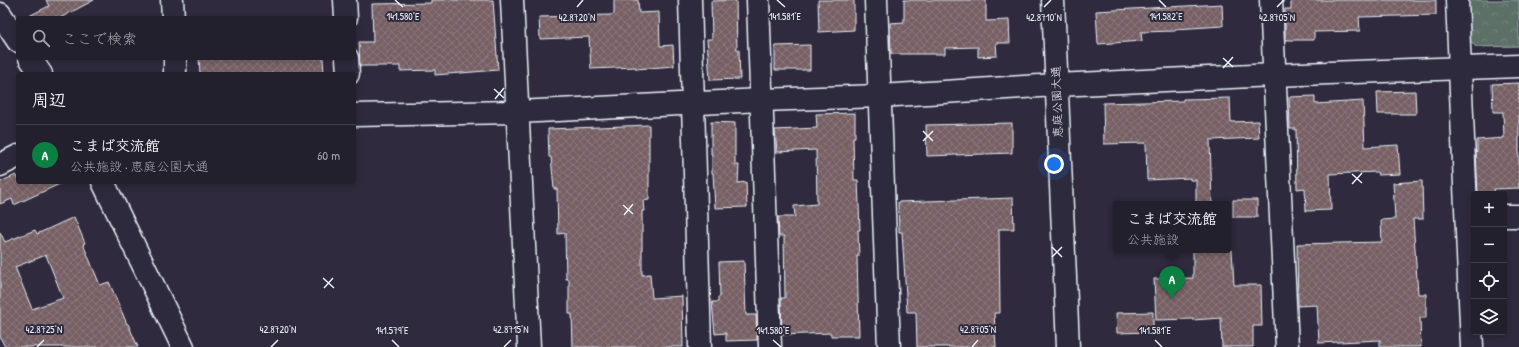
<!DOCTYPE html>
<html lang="ja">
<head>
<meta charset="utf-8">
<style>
  :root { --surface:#23202e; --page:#2f2d3a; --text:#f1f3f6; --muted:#a3a3aa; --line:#403e4a; --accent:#0b8043 }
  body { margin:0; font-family:"Patrick Hand","Klee One",sans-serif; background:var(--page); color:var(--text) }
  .controls { position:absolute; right:12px; bottom:12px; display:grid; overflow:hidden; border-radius:4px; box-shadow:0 2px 6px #0003 }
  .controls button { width:36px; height:36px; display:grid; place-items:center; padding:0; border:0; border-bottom:1px solid var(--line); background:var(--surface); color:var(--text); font:20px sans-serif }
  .you { position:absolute; left:1054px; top:164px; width:14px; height:14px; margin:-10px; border:3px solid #fff; border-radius:50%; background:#1a73e8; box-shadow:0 0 0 6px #1a73e833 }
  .badge { display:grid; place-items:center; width:26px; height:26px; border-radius:50%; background:var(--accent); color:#fff; font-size:13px; font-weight:700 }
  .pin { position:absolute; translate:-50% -33px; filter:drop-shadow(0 1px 2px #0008) }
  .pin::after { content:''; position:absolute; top:21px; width:14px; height:12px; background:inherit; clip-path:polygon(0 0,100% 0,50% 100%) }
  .popup { position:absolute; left:1113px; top:201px; width:118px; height:52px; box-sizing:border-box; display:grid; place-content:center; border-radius:4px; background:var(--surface); filter:drop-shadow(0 1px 3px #0005); font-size:13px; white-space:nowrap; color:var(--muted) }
  .popup b { font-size:15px; color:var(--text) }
  .popup::after { content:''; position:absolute; left:50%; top:100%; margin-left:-8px; border:8px solid transparent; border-top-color:var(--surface) }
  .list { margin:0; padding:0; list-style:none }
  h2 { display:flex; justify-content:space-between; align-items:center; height:52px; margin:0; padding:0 16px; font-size:17px }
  h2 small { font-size:13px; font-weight:400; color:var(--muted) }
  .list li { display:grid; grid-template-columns:26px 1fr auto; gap:12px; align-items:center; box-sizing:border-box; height:60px; padding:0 16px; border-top:1px solid var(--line) }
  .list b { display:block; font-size:15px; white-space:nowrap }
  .list p { margin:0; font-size:13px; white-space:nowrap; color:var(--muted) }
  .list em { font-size:13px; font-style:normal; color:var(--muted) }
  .icon { flex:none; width:22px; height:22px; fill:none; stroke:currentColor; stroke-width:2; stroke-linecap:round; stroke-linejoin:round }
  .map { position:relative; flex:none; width:1519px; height:347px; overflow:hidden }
  .search { position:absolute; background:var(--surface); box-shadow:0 2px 6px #0003; left:16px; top:16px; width:340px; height:44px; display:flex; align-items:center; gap:10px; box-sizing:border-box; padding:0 14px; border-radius:4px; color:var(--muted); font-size:15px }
  .panel { position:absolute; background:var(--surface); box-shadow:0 2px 6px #0003; left:16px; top:72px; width:340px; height:112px; border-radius:4px }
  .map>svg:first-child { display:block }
  .forest { fill:url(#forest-crowns); stroke:#a2b0b0 }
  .building { fill:url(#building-cross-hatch); stroke:#e8f1f8; fill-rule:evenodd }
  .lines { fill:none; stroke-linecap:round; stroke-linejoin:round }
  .minor-casing { stroke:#e8f1f8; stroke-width:25 }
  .tertiary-casing { stroke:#e8f1f8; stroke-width:25 }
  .minor { stroke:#2f2a3d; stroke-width:22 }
  .tertiary { stroke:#2f2a3d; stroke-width:22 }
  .ticks { fill:none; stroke:#e8f1f8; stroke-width:1.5 }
  .labels { text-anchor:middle; stroke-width:4; stroke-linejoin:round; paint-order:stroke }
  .street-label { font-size:12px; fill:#e8f1f8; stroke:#2f2a3d }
  .ticks-label { font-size:10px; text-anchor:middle; fill:#e8f1f8; stroke:#2f2a3d; stroke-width:4; stroke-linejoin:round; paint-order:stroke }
</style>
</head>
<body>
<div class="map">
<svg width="1519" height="347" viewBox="0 0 1519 347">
  <defs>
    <pattern id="forest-crowns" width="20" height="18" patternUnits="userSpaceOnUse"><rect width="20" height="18" fill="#5c6f67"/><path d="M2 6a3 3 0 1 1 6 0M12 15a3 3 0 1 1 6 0" fill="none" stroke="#73847e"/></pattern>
    <pattern id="building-cross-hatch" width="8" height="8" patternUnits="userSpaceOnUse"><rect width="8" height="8" fill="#776164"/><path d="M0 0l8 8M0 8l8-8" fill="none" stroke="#8a787b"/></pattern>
  </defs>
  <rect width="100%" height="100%" fill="#2f2a3d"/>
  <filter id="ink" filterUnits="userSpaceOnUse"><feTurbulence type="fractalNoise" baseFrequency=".025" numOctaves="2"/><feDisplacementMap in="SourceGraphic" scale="8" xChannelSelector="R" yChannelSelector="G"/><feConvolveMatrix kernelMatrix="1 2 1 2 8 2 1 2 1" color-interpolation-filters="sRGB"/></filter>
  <g filter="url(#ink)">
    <path class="forest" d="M1468,0h51v46l-43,1 -6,-7z"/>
    <path class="building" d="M46,0h48l-34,18h-35l24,-12z
      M431,0h62l5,70 -63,5v-5l-35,1v-5h-40l-1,-24h14l-1,-38 59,-1z
      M614,0h24l1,13 20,-1 1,34 13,-1 1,21 -38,3v-2l-45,2 -2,-32 -49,2 -1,-22 71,-2 4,-1z
      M736,0l1,50h2l1,29 -30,1 -3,-41h5l-1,-38z
      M818,0h36v30l-35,2z
      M904,0h82v21l23,-1 1,23h-14l1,13 -19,1v-10l-33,1v6h-54l-1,-31 14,-1z
      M1291,0h145v15l-77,2 1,14 -46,1v8h-29v-31h6z
      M1222,4l1,22 -48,3v2l-34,1 1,9 -44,3 -2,-33z
      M810,45v25h-35v-24z
      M199,58h124l1,16h-124z
      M1519,83v105l-25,1 1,5h-17l-2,-41 1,-1v-12l27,-2 -1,-26h-10l-1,-28z
      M1415,91l1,23h-38l-1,-22z
      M1315,96v8l48,-3 2,46 33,-2 2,29 -22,1 -1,-3 -47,2 1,36 -25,1 -1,-23 -8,1 -1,-60h-6l-1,-32z
      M1230,98l1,24 27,-1 1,17 -49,2 2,64h-16v-24h-6v-2l-43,2 -1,-37 -42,1 -1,-41 80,-2v-2z
      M855,113v24h-2l1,43h4l2,50h-2l1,26h-2l2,80h-28v-3l-49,2 -1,-37h4l-1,-62h-5l-1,-19h17l-1,-11 23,-2 -1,-54 -39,2 -2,-22 42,-2 -1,-14z
      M711,122l24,1v42h4l-1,18 8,-1 1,25 -32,1 -2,-35h-1v-19h-1z
      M1012,123v30l-85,3 -1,-31z
      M649,125v75l-6,1 1,10h-2v64l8,-1 2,24 30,-2 1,51h-110l-1,-33h-3v-35h-3l-1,-46 -7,1 -1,-45h-3l-3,-32h-2l-1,-28z
      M16,175l2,7h46l-50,23 -2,-6 -12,5v-22z
      M1422,181l1,38h-10l5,75h8v24h-6l1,29h-41v-7l-61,3 -2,-38 -19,1 -1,-62 85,-2 -1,-22 14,-1 -2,-36z
      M1013,198l1,31h-15l1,84h-6l2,34h-79l-1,-35h-9l-5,-80h-3l-1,-30z
      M1233,200h24v17h-24z
      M74,217l11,26 -2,1 17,41 9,-3 18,42h1l10,23h-133l-5,-10v-105l5,10 30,-12 2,4zM46,255l17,43 -31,11 -17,-42z
      M1193,250h39l2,35h27l1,41h-9v21h-31l-1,-29 -28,2v-1l-37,1 -2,-41 39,-1z
      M744,261l2,54h10l1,25 -31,1v-8l-11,1 -3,-32h6v-5h2l-1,-35z
      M1153,312v20l-36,1 -1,-20z"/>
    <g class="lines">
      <defs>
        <path id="minor" d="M172,0l1,18
          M345,0l1,18
          M690,0l10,347
          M758,0l12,347
          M876,0l13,347
          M1271,0l16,347
          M1457,0l15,347
          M175,58v16
          M347,58l1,16
          M1504,216h15"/>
        <path id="tertiary" d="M512,0l17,347
          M1053,0l15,347
          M0,14l18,27
          M30,58l11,16
          M354,115l163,-3 244,-12 119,-4 176,-11 218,-10 245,-9
          M0,165l18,-9
          M103,182l80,165"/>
      </defs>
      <use href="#minor" class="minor-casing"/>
      <use href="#tertiary" class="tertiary-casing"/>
      <use href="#minor" class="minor"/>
      <use href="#tertiary" class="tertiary"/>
    </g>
  </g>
  <path class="ticks" d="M395,0l8,7M777,0l8,7M1159,0l7,7M577,7l6,-7M1044,7l7,-7M1277,7l7,-7M1223,58l10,9M1223,68l10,-11M494,89l10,9M495,99l9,-11M923,131l10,10M923,141l10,-10M1352,174l10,9M1352,184l10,-11M623,205l10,9M624,215l9,-11M1052,247l10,10M1052,257l10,-10M323,278l11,10M324,288l9,-10M392,340l7,7M773,340l8,7M1155,340l7,7M37,347l7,-7M271,347l7,-7M504,347l7,-7M972,347l6,-7"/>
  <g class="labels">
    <g class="street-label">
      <text transform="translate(1057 102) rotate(-92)" y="4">恵庭公園大通</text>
    </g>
  </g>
  <g class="ticks-label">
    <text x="403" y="20">141.580°E</text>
    <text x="785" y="20">141.581°E</text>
    <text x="1166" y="20">141.582°E</text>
    <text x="577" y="21">42.8720°N</text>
    <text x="1044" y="21">42.8710°N</text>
    <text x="1277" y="21">42.8705°N</text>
    <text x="44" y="333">42.8725°N</text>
    <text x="278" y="333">42.8720°N</text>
    <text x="511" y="333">42.8715°N</text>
    <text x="978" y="333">42.8705°N</text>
    <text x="392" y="334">141.579°E</text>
    <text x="773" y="334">141.580°E</text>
    <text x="1155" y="334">141.581°E</text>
  </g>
</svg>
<div class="controls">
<button>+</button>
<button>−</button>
<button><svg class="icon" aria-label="locate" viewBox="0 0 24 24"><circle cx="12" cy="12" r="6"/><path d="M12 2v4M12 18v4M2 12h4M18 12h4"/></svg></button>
<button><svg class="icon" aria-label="layers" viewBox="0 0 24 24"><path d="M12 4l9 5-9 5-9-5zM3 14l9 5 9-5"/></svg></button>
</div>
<div class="you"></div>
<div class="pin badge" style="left:1172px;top:299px">A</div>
<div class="popup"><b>こまば交流館</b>公共施設</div>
<div class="search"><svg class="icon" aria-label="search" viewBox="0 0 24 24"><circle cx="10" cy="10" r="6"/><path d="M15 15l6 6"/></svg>ここで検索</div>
<section class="panel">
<h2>周辺<small></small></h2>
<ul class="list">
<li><span class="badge">A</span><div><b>こまば交流館</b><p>公共施設 · 恵庭公園大通</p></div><em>60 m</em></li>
</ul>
</section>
</div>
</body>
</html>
